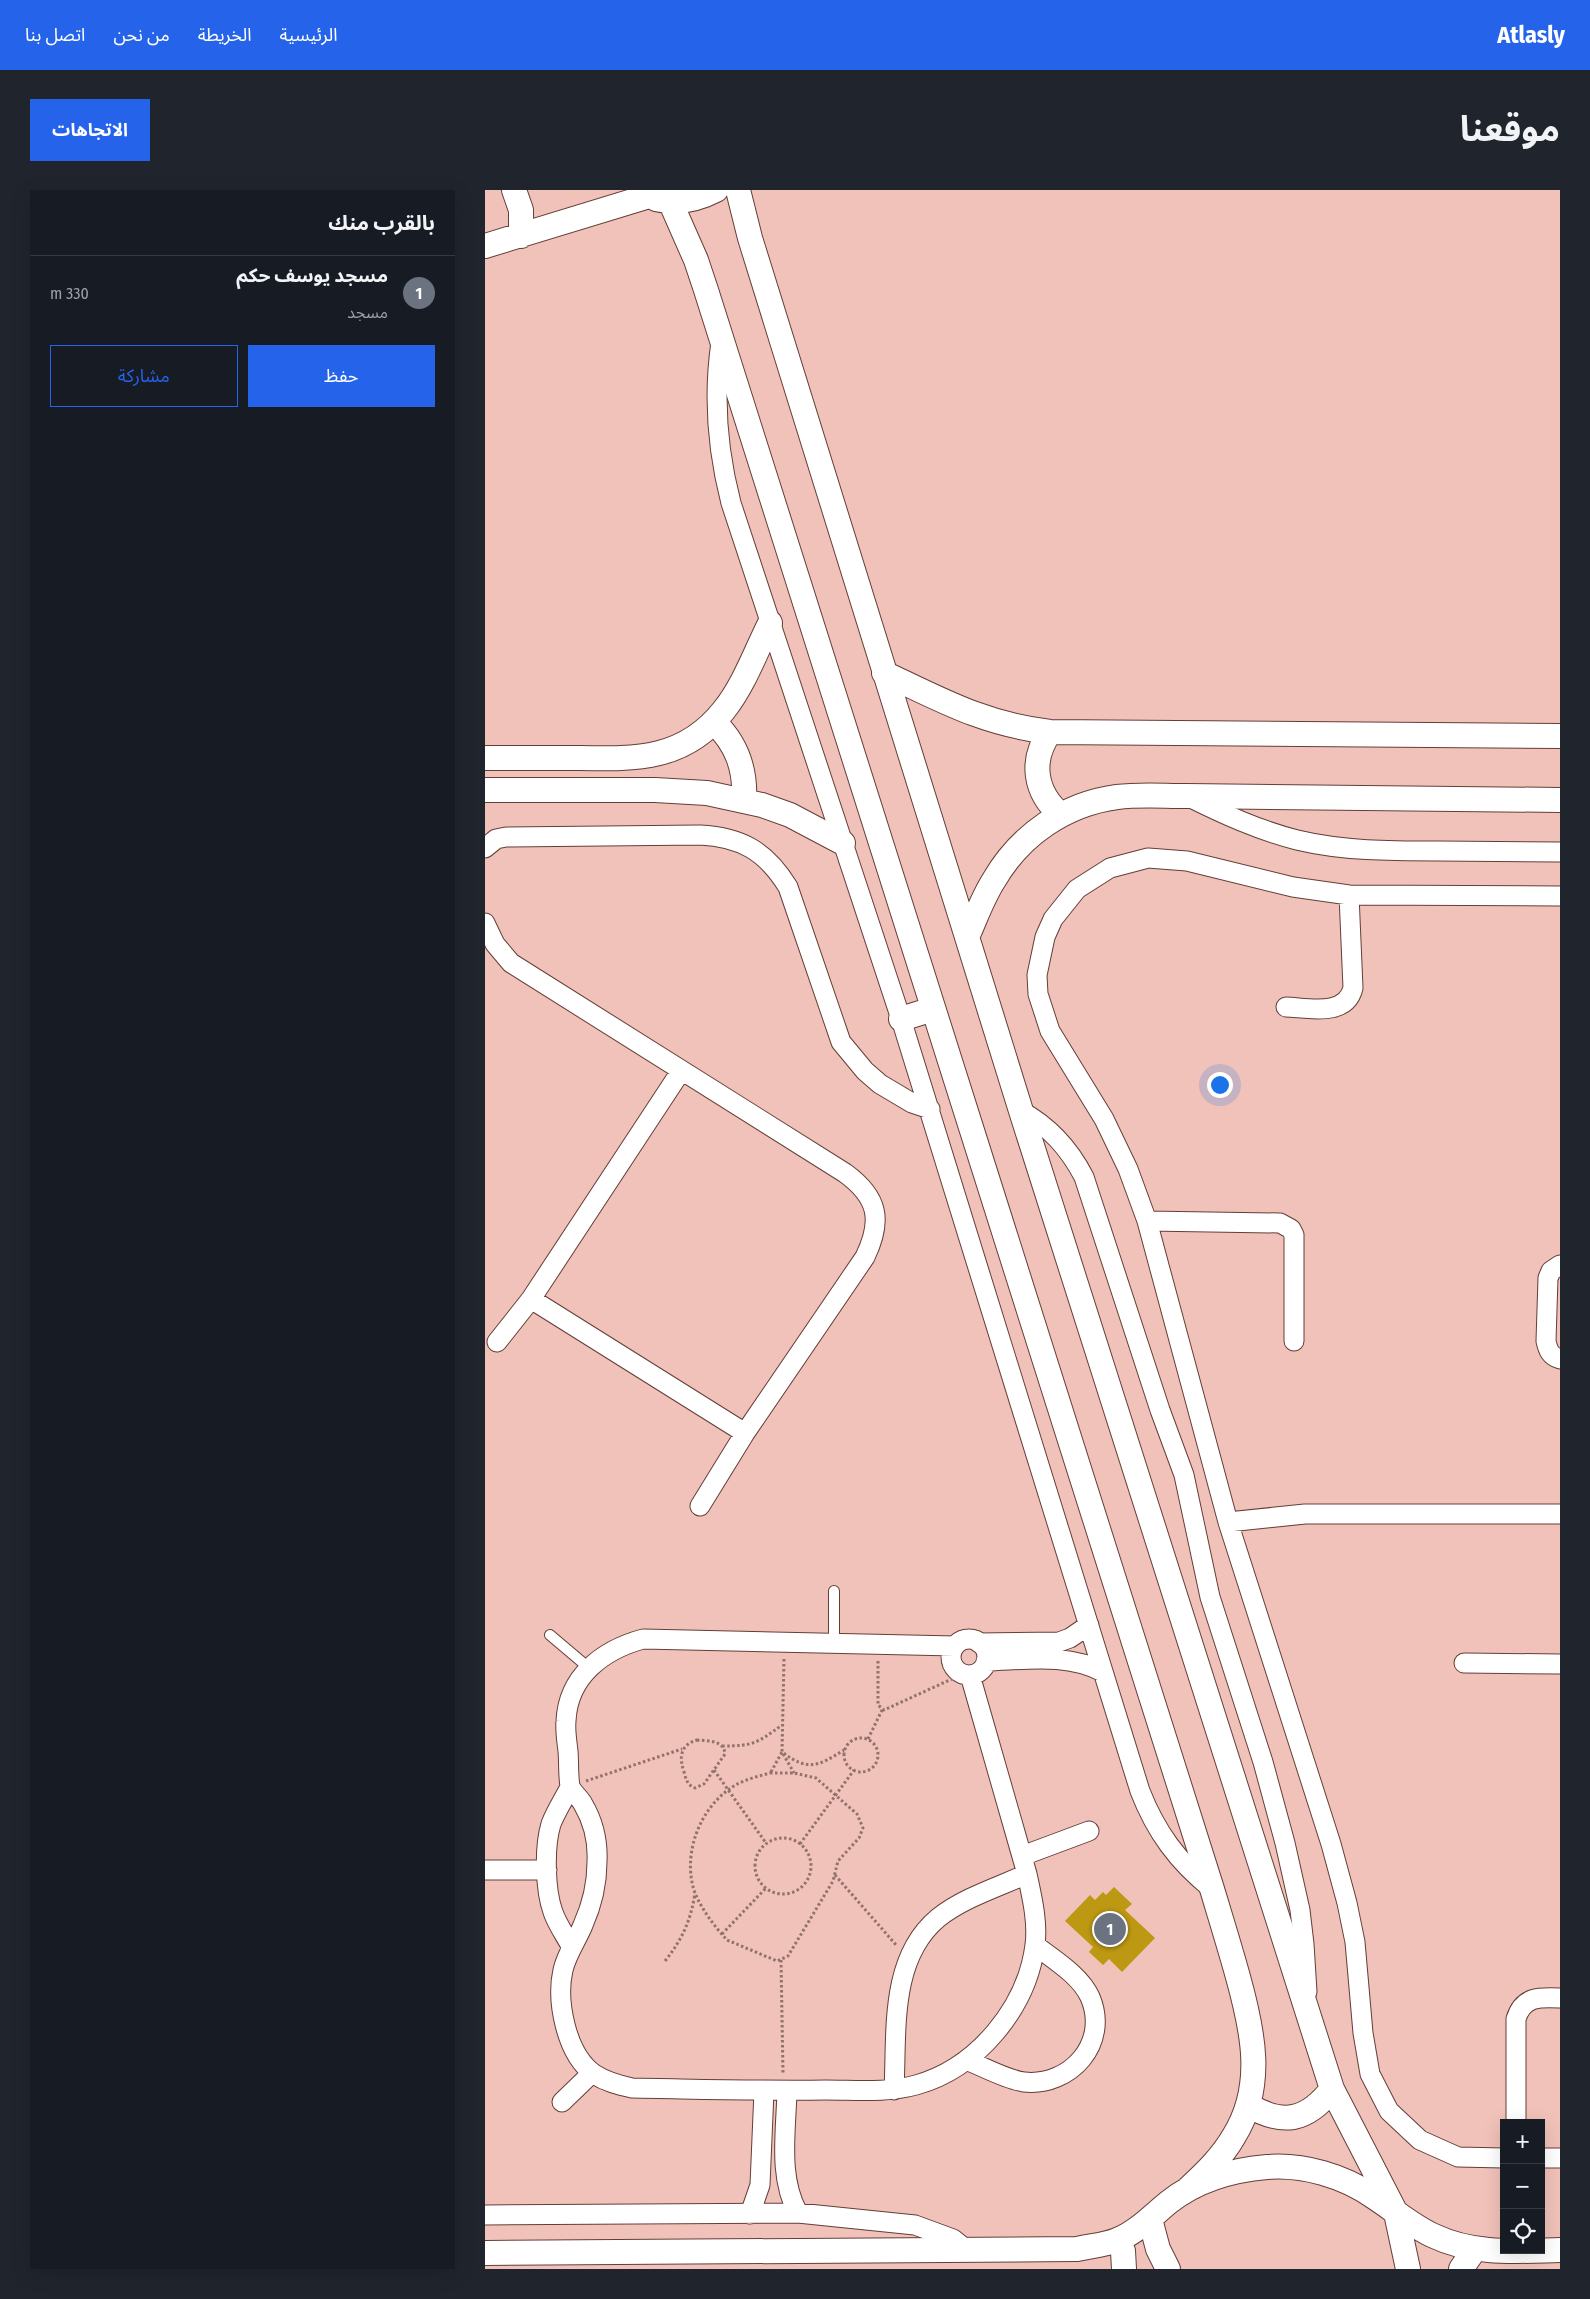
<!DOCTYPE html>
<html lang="ar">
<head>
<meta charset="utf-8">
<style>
  :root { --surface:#171b24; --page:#20242c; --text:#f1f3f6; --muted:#9ea1a6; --line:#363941; --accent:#2563eb }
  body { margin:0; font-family:"Fira Sans Condensed","Noto Sans Arabic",sans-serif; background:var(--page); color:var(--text); direction:rtl }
  .controls { position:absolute; right:15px; bottom:15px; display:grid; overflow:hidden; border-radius:0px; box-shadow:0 5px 20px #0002 }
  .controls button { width:45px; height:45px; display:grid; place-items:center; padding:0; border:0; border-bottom:1px solid var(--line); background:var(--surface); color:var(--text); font:25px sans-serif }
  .you { position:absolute; left:734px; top:894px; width:18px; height:18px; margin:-12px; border:4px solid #fff; border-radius:50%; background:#1a73e8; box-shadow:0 0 0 8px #1a73e833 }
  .badge { display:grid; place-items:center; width:32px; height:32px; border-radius:50%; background:var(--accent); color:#fff; font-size:16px; font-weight:700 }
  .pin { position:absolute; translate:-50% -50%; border:2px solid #fff; box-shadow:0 1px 5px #0006 }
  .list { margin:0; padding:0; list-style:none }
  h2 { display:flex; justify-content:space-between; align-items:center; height:65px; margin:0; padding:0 20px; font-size:21px }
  h2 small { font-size:16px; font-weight:400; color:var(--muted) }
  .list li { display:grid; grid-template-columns:32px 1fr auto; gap:15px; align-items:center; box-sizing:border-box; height:75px; padding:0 20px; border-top:1px solid var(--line) }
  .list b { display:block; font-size:19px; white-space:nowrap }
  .list p { margin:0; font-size:16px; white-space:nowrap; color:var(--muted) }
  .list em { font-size:16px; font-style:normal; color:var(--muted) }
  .actions { display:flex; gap:10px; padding:15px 20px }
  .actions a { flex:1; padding:11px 0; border:1px solid var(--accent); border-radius:0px; text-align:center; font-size:18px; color:var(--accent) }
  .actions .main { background:var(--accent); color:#fff }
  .icon { flex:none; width:28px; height:28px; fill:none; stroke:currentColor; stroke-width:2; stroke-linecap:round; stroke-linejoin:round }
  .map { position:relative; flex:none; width:1075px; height:2079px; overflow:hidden; direction:ltr; border-radius:0px }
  header { display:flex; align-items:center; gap:30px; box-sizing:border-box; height:70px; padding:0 25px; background:var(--accent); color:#fff }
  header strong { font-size:24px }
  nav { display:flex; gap:28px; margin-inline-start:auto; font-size:18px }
  .intro { display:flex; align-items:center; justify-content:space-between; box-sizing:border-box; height:120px; padding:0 30px }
  h1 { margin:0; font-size:35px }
  .button { padding:12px 22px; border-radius:0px; background:var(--accent); color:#fff; font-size:18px; font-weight:700 }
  main { display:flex; gap:30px; padding:0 30px }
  aside { flex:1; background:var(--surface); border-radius:0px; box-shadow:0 5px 20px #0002 }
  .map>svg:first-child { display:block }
  .building { fill:#bd9812 }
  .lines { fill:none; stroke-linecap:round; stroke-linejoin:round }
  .service-casing { stroke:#643e37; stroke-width:12 }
  .minor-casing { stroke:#643e37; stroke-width:21 }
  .tertiary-casing { stroke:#643e37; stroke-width:26 }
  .path { stroke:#92726c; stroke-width:3; stroke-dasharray:2.5 2.5; stroke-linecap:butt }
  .service { stroke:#fff; stroke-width:10 }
  .minor { stroke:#fff; stroke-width:19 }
  .tertiary { stroke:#fff; stroke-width:24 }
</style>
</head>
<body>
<header>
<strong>Atlasly</strong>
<nav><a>الرئيسية</a><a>الخريطة</a><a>من نحن</a><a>اتصل بنا</a></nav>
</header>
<div class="intro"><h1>موقعنا</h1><a class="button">الاتجاهات</a></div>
<main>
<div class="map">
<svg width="1075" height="2079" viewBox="0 0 1075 2079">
  <rect width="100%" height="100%" fill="#f0c2b9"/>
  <path class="building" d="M629,1697l18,17 -7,6 30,28 -33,34 -13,-13 -6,6 -14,-13 4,-5 -28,-26 25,-26 5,5 8,-8 3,3z"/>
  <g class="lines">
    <defs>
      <path id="service" d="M349,1401v51
        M65,1445l39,33"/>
      <path id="minor" d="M236,152c-8,55 -4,107 10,161l170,516 239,772c16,41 38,71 72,98
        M702,606c36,18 71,34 110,44 46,11 93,11 141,11 40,0 81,1 122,1
        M0,658l11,-9 10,-2 194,-2c41,2 66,16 88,52l53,155 24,29 15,13 32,19 18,6
        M0,733l10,21 16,19 334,210c33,24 38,47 20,84l-120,176 -45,73
        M801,817c23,1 60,10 67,-19l-4,-93
        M536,921c29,16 48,37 63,66l76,233 24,65 26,122 53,165 22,81 15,67 4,34 3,48
        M662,1031l133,2 11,6 3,6v106
        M1075,1075l-9,6 -3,7 -2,63c2,9 4,15 14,18
        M46,1109l214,134
        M12,1152l34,-43 150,-228
        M743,1332l77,-8h255
        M466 1467a18 18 0 1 1 36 0a18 18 0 1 1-36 0Z
        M494,1453l80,-1 11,-4 19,-13
        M470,1456l-312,-7c-40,11 -75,37 -77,82 -1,10 1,21 2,30 1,11 0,24 2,35 2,6 10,12 13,18 10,17 15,38 14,58 0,22 -5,43 -14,63 -6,15 -16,28 -20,45 -7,31 3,84 31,104 12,8 24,11 38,14 65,1 129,3 194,2 30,0 61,3 90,-5 61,-17 111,-77 119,-140 3,-23 -3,-48 -8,-71l-57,-199
        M501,1471c40,-1 81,-8 117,11
        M979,1473l96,1
        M85,1597c-6,12 -14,24 -19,37 -7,23 -6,66 2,88 4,12 12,23 18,34
        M537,1666l67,-25
        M0,1680h62
        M481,1870c16,6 41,20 58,22 46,5 86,-39 66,-85 -10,-22 -36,-37 -55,-52
        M409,1900c3,-58 -5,-131 44,-172 25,-20 60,-31 89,-44
        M302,1901c-1,41 -9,86 11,122
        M77,1912l30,-29
        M1031,1933v-104c7,-23 24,-22 44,-21
        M1019,1968l-46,-1 -38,-17 -31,-29 -19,-37 -7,-41 -8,-91 -8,-39 -16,-59 -103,-322 -81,-301 -19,-52 -24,-50 -54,-88 -12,-37 -1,-19 8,-38 8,-18 24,-30 33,-21 38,-10 39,3 106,26 56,8 211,1
        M1056,1968h19
        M265,2024l10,-29 4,-94
        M0,2025l313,-2 117,12 38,14 15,12"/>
      <path id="tertiary" d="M29,0l7,20v26
        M253,0l12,48 271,873 311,978 64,124 12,56
        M171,9c21,5 41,1 60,-9
        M185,11l26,59 10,30 506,1599c9,30 18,59 26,88 15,54 27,109 -4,159 -12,21 -28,36 -45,52
        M0,56l164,-50
        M399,483c59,28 100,51 166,59l510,4
        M229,532c23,22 32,47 30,79
        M565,542c-20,28 -16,60 11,83
        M0,568c30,0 61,0 91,0 59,1 108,3 148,-48 20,-25 32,-59 46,-87
        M0,600h170l52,3 55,12 28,10 53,28
        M483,745c8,-18 15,-38 26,-55 26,-45 71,-76 123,-83 23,-3 46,-1 69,-1l374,4
        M416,829l32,-10
        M763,1915c35,21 59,16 84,-16
        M665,2029l8,30 10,20
        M633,2050l5,11 1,18
        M0,2063l592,-4c13,-3 28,-4 40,-9 19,-7 36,-25 52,-38 28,-22 62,-32 98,-35 36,-3 77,9 107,30 20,13 38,29 60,39 40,19 83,15 126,14
        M976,2079l14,-20"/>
    </defs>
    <use href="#service" class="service-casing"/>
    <use href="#minor" class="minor-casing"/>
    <use href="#tertiary" class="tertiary-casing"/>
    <path class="path" d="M299,1469l-2,93c27,20 36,14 62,-2
      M393,1471v44l6,5 70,-32
      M359 1565a17 17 0 1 1 34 0a17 17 0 1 1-34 0Z
      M383,1549l14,-29
      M212,1550c11,1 27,0 28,14l-21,30 -9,4c-8,-3 -9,-9 -11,-16 -5,-15 -4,-27 13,-32z
      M237,1556c32,0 35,-3 60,-21
      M229,1580l52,73
      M286,1582l11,-20 12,21
      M285,1583h24l22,5 41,36 6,14 -4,10 -21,23 -5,20 -45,75 -11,5 -50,-21c-12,-13 -25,-30 -32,-47 -13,-36 3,-81 33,-103 13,-10 28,-13 42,-17z
      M101,1591l96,-32
      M270 1676a28 28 0 1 1 56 0a28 28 0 1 1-56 0Z
      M315,1654l54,-74
      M350,1685l62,71
      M237,1744l44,-46
      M296,1770l2,113
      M180,1771c17,-21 26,-41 30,-68"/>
    <use href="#service" class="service"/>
    <use href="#minor" class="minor"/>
    <use href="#tertiary" class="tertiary"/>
  </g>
</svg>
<div class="controls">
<button>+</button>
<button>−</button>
<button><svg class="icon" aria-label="locate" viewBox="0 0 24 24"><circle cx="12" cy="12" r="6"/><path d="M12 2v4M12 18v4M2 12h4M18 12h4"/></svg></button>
</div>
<div class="you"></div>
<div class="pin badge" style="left:625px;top:1739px;background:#6b7280">1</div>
</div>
<aside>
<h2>بالقرب منك<small></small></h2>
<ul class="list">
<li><span class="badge" style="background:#6b7280">1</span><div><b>مسجد يوسف حكم</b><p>مسجد</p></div><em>330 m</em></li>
</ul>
<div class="actions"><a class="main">حفظ</a><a>مشاركة</a></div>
</aside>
</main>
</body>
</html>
